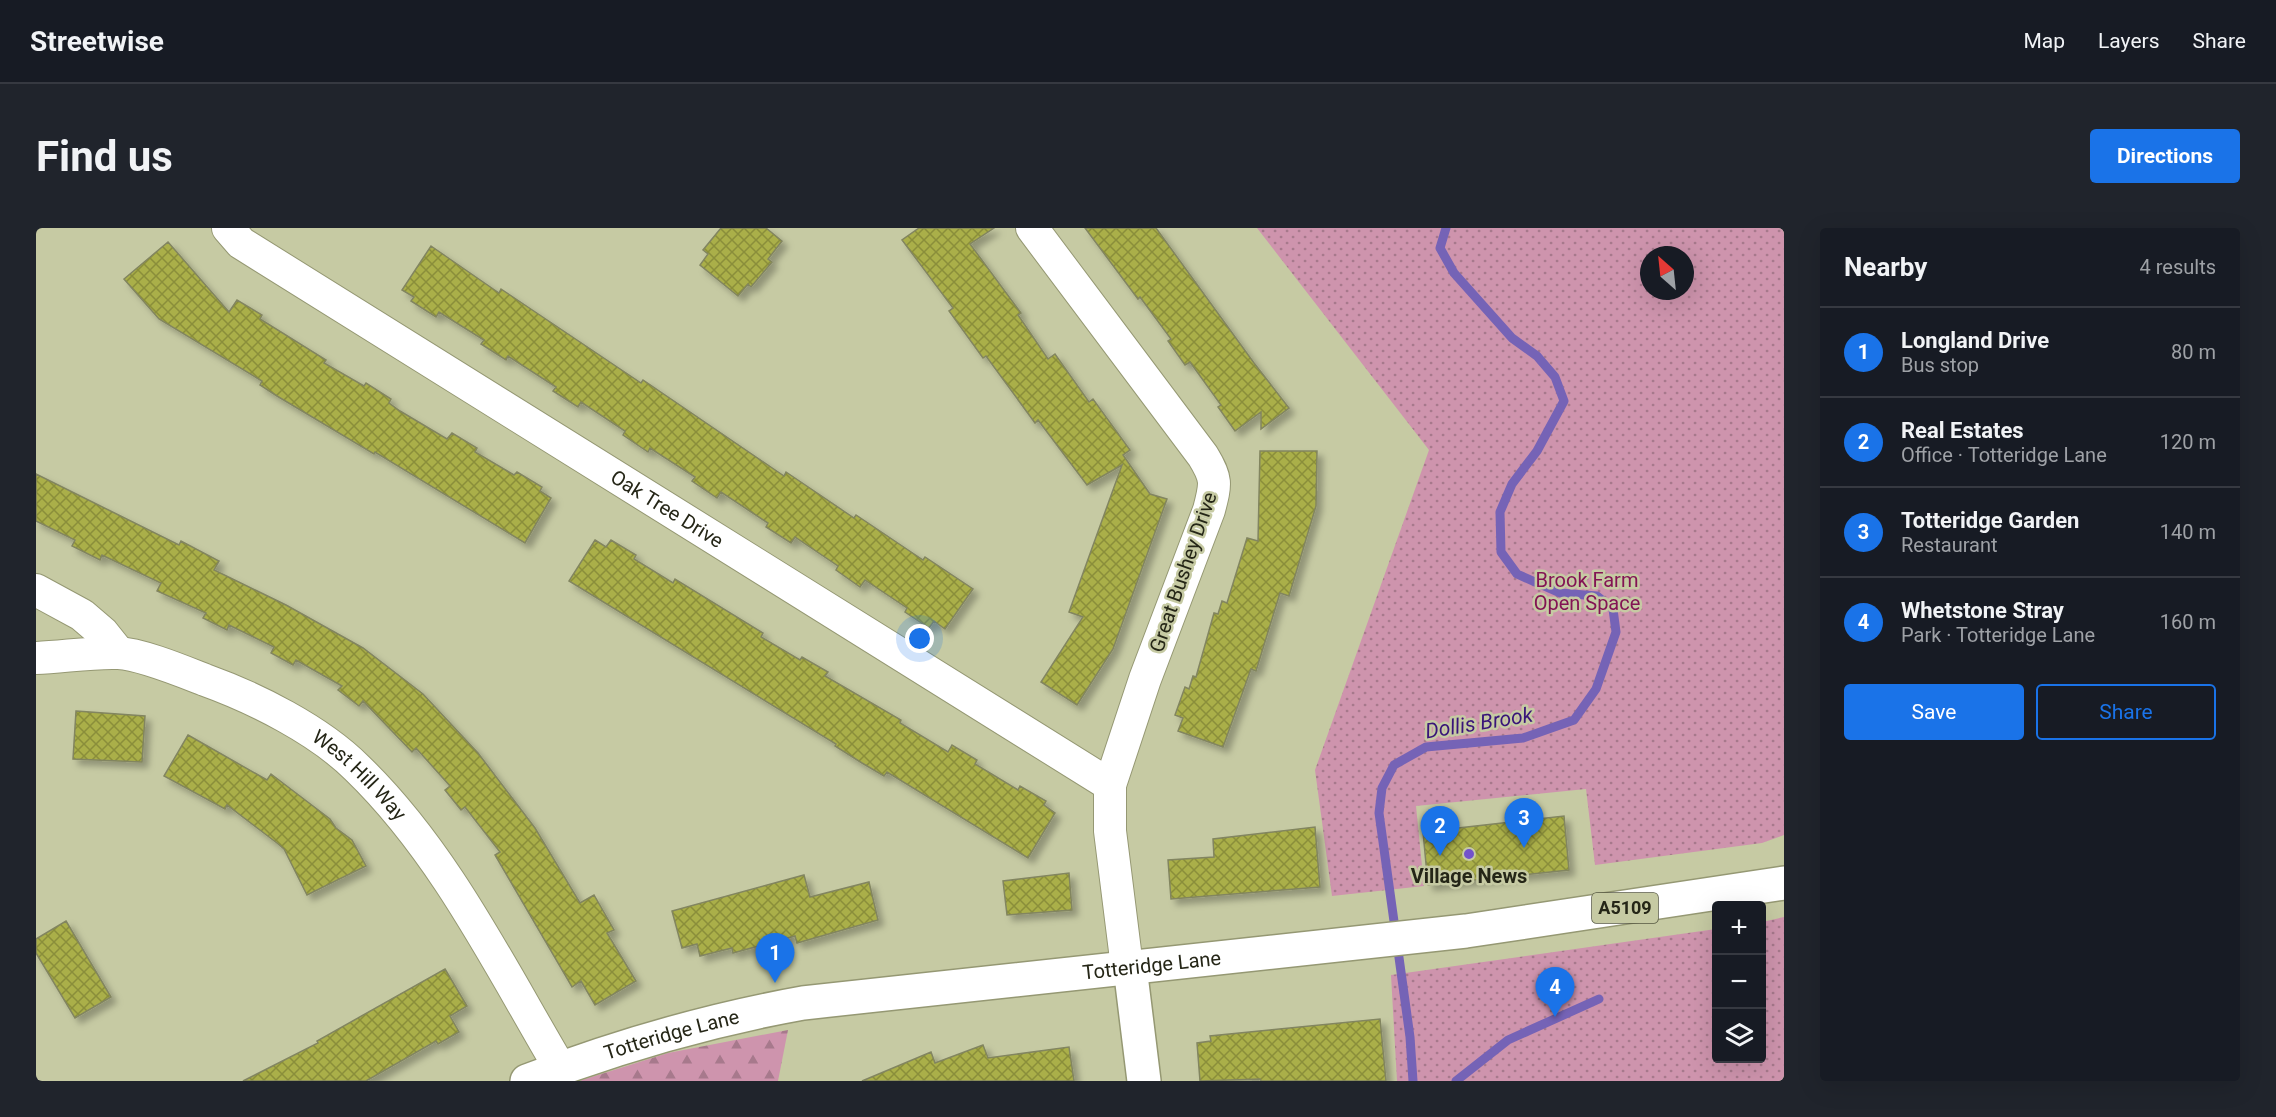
<!DOCTYPE html>
<html lang="en">
<head>
<meta charset="utf-8">
<style>
  :root { --surface:#171b24; --page:#20242c; --text:#f1f3f6; --muted:#9ea1a6; --line:#363941; --accent:#1a73e8 }
  body { margin:0; font-family:Roboto,sans-serif; background:var(--page); color:var(--text) }
  .controls { position:absolute; right:18px; bottom:18px; display:grid; overflow:hidden; border-radius:6px; box-shadow:0 6px 24px #0002 }
  .controls button { width:54px; height:54px; display:grid; place-items:center; padding:0; border:0; border-bottom:2px solid var(--line); background:var(--surface); color:var(--text); font:30px sans-serif }
  .compass { position:absolute; left:1604px; top:18px; width:54px; height:54px; border-radius:50%; background:var(--surface); box-shadow:0 6px 24px #0002; rotate:333deg }
  .you { position:absolute; left:884px; top:411px; width:21px; height:21px; margin:-15px; border:4px solid #fff; border-radius:50%; background:#1a73e8; box-shadow:0 0 0 9px #1a73e833 }
  .badge { display:grid; place-items:center; width:39px; height:39px; border-radius:50%; background:var(--accent); color:#fff; font-size:20px; font-weight:700 }
  .pin { position:absolute; translate:-50% -50px; filter:drop-shadow(0 2px 3px #0008) }
  .pin::after { content:''; position:absolute; top:32px; width:21px; height:18px; background:inherit; clip-path:polygon(0 0,100% 0,50% 100%) }
  .list { margin:0; padding:0; list-style:none }
  h2 { display:flex; justify-content:space-between; align-items:center; height:78px; margin:0; padding:0 24px; font-size:26px }
  h2 small { font-size:20px; font-weight:400; color:var(--muted) }
  .list li { display:grid; grid-template-columns:39px 1fr auto; gap:18px; align-items:center; box-sizing:border-box; height:90px; padding:0 24px; border-top:2px solid var(--line) }
  .list b { display:block; font-size:22px; white-space:nowrap }
  .list p { margin:0; font-size:20px; white-space:nowrap; color:var(--muted) }
  .list em { font-size:20px; font-style:normal; color:var(--muted) }
  .actions { display:flex; gap:12px; padding:18px 24px }
  .actions a { flex:1; padding:14px 0; border:2px solid var(--accent); border-radius:6px; text-align:center; font-size:21px; color:var(--accent) }
  .actions .main { background:var(--accent); color:#fff }
  .icon { flex:none; width:33px; height:33px; fill:none; stroke:currentColor; stroke-width:2; stroke-linecap:round; stroke-linejoin:round }
  .map { position:relative; flex:none; width:1748px; height:853px; overflow:hidden; border-radius:6px }
  header { display:flex; align-items:center; gap:36px; box-sizing:border-box; height:84px; padding:0 30px; background:var(--surface); border-bottom:2px solid var(--line) }
  header strong { font-size:28px }
  nav { display:flex; gap:33px; margin-inline-start:auto; font-size:21px }
  .intro { display:flex; align-items:center; justify-content:space-between; box-sizing:border-box; height:144px; padding:0 36px }
  h1 { margin:0; font-size:42px }
  .button { padding:15px 27px; border-radius:6px; background:var(--accent); color:#fff; font-size:21px; font-weight:700 }
  main { display:flex; gap:36px; padding:0 36px }
  aside { flex:1; background:var(--surface); border-radius:6px; box-shadow:0 6px 24px #0002 }
  .map>svg:first-child { display:block }
  .forest { fill:url(#forest-firs) }
  .park { fill:url(#park-dots); fill-rule:evenodd }
  .lines { fill:none; stroke-linecap:round; stroke-linejoin:round }
  .stream { stroke:#7563b6; stroke-width:9 }
  .building { fill:url(#building-cross-hatch); stroke:#828560; stroke-width:1.5; filter:url(#shadow) }
  .minor-casing { stroke:#959873; stroke-width:34 }
  .tertiary-casing { stroke:#959873; stroke-width:36 }
  .primary-casing { stroke:#959873; stroke-width:36 }
  .minor { stroke:#fff; stroke-width:32 }
  .tertiary { stroke:#fff; stroke-width:33 }
  .primary { stroke:#fff; stroke-width:33 }
  .poi-dot { fill:#7252cb; stroke:#c6caa3; stroke-width:2 }
  .labels { text-anchor:middle; stroke-width:5; stroke-linejoin:round; paint-order:stroke }
  .shield { fill:#c6caa3; stroke:#555741; stroke-width:1.5 }
  .shield-label { font-size:18px; font-weight:bold; fill:#252617 }
  .street-label { font-size:20px; fill:#252617; stroke:#c6caa3 }
  .park-label { font-size:20px; fill:#831354; stroke:#c6caa3 }
  .poi-label { font-size:20px; font-weight:bold; fill:#252617; stroke:#c6caa3 }
  .water-label { font-size:21px; font-style:italic; fill:#391479; stroke:#c6caa3 }
</style>
</head>
<body>
<header>
<strong>Streetwise</strong>
<nav><a>Map</a><a>Layers</a><a>Share</a></nav>
</header>
<div class="intro"><h1>Find us</h1><a class="button">Directions</a></div>
<main>
<div class="map">
<svg width="1748" height="853" viewBox="0 0 1748 853">
  <defs>
    <pattern id="forest-firs" width="22" height="20" patternUnits="userSpaceOnUse" patternTransform="scale(1.5)"><rect width="22" height="20" fill="#ce94ad"/><path d="M5 1l3.5 6h-7zM16 11l3.5 6h-7z" fill="#a7798c"/></pattern>
    <pattern id="park-dots" width="8" height="8" patternUnits="userSpaceOnUse" patternTransform="scale(1.5)"><rect width="8" height="8" fill="#ce94ad"/><path d="M2 2h.1M6 6h.1" fill="none" stroke="#a7798c" stroke-width="1.8" stroke-linecap="round"/></pattern>
    <pattern id="building-cross-hatch" width="8" height="8" patternUnits="userSpaceOnUse" patternTransform="scale(1.5)"><rect width="8" height="8" fill="#aaaf48"/><path d="M0 0l8 8M0 8l8-8" fill="none" stroke="#8a8e3b"/></pattern>
    <filter id="shadow"><feDropShadow dx="5.5" dy="5.5" stdDeviation="3" flood-color="#0004"/></filter>
  </defs>
  <rect width="100%" height="100%" fill="#c6caa3"/>
  <path class="forest" d="M752,802l-10,51h-199l89,-28z"/>
  <path class="park" d="M1221,0h527v607l-22,8 -167,22 -9,-76 -170,17 8,80 -92,10 -17,-126 114,-320zM1613,27h36v36h-36z
    M1748,689v164h-387l-6,-106 325,-46v129h46v-136z"/>
  <g class="lines">
    <path class="stream" d="M1377,853l-3,-44 -31,-224 3,-25 12,-23 32,-18 97,-9 51,-18 22,-31 20,-57 -3,-23 -16,-13 -37,-3 -43,-19 -16,-22 -1,-40 12,-28 25,-33 27,-50 -9,-24 -18,-21 -25,-18 -58,-65 -14,-25 6,-20
      M1420,853l52,-41 91,-41"/>
  </g>
  <path class="building" d="M685,0h45l16,13 -14,18 4,3 -21,25 -3,-3 -10,12 -38,-31 8,-11 -5,-4z
    M883,0h75l-24,16 51,69 -3,2 30,44 7,-5 34,48 4,-3 37,51 -7,5 27,39 17,5 -54,150 -36,56 -36,-23 42,-65 -14,-5 53,-147 -35,20 -49,-65 -3,3 -49,-67 -3,2 -34,-47 4,-3 -51,-68z
    M1049,0h71l98,135 35,45 -28,21v-17l-26,19 -17,-24 3,-2 -31,-43 -5,3 -17,-24 3,-2 -31,-42 -2,2z
    M132,14l61,70 8,-12 25,15 -2,4 66,41 -2,3 40,23 2,-3 25,16 -2,4 11,8 47,28 5,-6 25,15 -2,4 39,23 3,-3 25,15 -2,4 11,7 -26,45 -150,-91 -1,2 -97,-58 -17,-11 2,-4 -103,-62 -35,-40z
    M395,18l68,47 2,-4 140,94 2,-3 141,96 2,-4 68,46 2,-3 67,45 2,-3 48,32 -28,40 -11,-8 -5,7 -24,-16 2,-4 -42,-28 -5,7 -24,-17 2,-4 -43,-29 -4,6 -25,-16 2,-4 -47,-31 -4,6 -25,-17 3,-4 -45,-29 -2,4 -25,-17 2,-4 -44,-29 -3,5 -25,-16 3,-4 -48,-31 -2,4 -25,-16 3,-4 -45,-28 -3,5 -25,-16 3,-4 -12,-7z
    M1224,223h57l-1,55 -27,90 -9,-3 -24,78 -5,-2 -28,78 -45,-16 5,-13 -8,-3 10,-28 4,2 4,-13 3,1 18,-64 4,1 4,-13 5,2 20,-65 11,3z
    M0,246l143,71 2,-4 38,20 -5,9 72,35 77,43 60,46 55,59 57,75 45,75 14,-8 20,35 -7,3 29,48 -41,24 -14,-24 -9,6 -77,-132 5,-3 -35,-45 -4,3 -16,-20 5,-4 -34,-38 -4,4 -49,-51 -4,5 -21,-16 4,-4 -46,-26 -3,5 -22,-12 3,-6 -45,-22 -2,5 -24,-12 3,-5 -49,-22 4,-8 -59,-28 -2,5 -28,-14 3,-6 -39,-19z
    M559,312l11,7 5,-7 25,15 -2,4 39,24 2,-4 88,54 -2,4 39,23 2,-3 26,15 -3,4 76,44 -1,3 48,29 4,-7 25,15 -2,4 43,26 2,-4 26,15 -2,4 11,8 -27,45 -141,-86 -3,4 -22,-13 -27,-17 1,-2 -267,-163z
    M40,483l69,5 -3,46 -69,-3z
    M152,507l79,45 4,-6 59,45 6,9 16,12 14,26 -59,29 -23,-46 -7,-6 -50,-38 -2,4 -61,-33z
    M1528,588l5,54 -141,15 -5,-53z
    M1279,599l5,60 -149,12 -3,-39 46,-3 -1,-18z
    M1033,645l3,37 -65,5 -4,-34z
    M768,647l6,22 59,-15 9,38 -81,23 -2,-7 -62,17 -1,-5 -32,8 -3,-12 -15,4 -10,-37z
    M30,693l45,76 -36,21 -39,-65v-14z
    M409,741l22,37 -17,10 9,16 -21,12 -2,-3 -70,40h-123l75,-38 -1,-2z
    M1344,791l6,62h-125l-1,-2 -60,2 -3,-38 14,-2 -1,-5z
    M947,817l5,13 81,-11 5,34h-212l69,-29 4,11z"/>
  <g class="lines">
    <defs>
      <g id="minor">
        <path id="s1" d="M192,0l13,15 869,542"/>
        <path d="M996,0l171,228c14,23 13,27 6,54l-64,169 -35,106v46l17,136"/>
        <path d="M0,362l46,25 21,18 16,20"/>
        <path id="s2" d="M0,430c27,-1 55,-6 82,-5 23,1 64,18 87,27 50,18 114,50 152,88 87,84 142,197 203,300"/>
      </g>
      <path id="tertiary" d="M1094,739l14,114"/>
      <g id="primary">
        <path id="s3" d="M491,853c89,-34 181,-61 276,-78l663,-72 318,-48"/>
      </g>
    </defs>
    <use href="#minor" class="minor-casing"/>
    <use href="#tertiary" class="tertiary-casing"/>
    <use href="#primary" class="primary-casing"/>
    <use href="#minor" class="minor"/>
    <use href="#tertiary" class="tertiary"/>
    <use href="#primary" class="primary"/>
  </g>
  <circle class="poi-dot" cx="1433" cy="626" r="6"/>
  <g class="labels">
    <rect class="shield" x="1556" y="665" width="66" height="30" rx="4.5"/>
    <g class="shield-label">
      <text x="1589" y="686">A5109</text>
    </g>
    <g class="street-label">
      <text dy="7" stroke="none"><textPath href="#s1" startOffset="522">Oak Tree Drive</textPath></text>
      <text transform="translate(1147 344) rotate(-71)" y="7">Great Bushey Drive</text>
      <text dy="7" stroke="none"><textPath href="#s2" startOffset="357">West Hill Way</textPath></text>
      <text dy="7" stroke="none"><textPath href="#s3" startOffset="638">Totteridge Lane</textPath></text>
      <text dy="7" stroke="none"><textPath href="#s3" startOffset="152">Totteridge Lane</textPath></text>
    </g>
    <g class="park-label">
      <text x="1551" y="359">Brook Farm<tspan x="1551" dy="23">Open Space</tspan></text>
    </g>
    <g class="poi-label">
      <text x="1433" y="655">Village News</text>
    </g>
    <g class="water-label">
      <text transform="translate(1443 495) rotate(-9)" y="7">Dollis Brook</text>
    </g>
  </g>
</svg>
<div class="controls">
<button>+</button>
<button>−</button>
<button><svg class="icon" aria-label="layers" viewBox="0 0 24 24"><path d="M12 4l9 5-9 5-9-5zM3 14l9 5 9-5"/></svg></button>
</div>
<svg class="compass" viewBox="-18 -18 36 36"><path d="M0-13l5 13h-10z" fill="#e53935"/><path d="M0 13l5-13h-10z" fill="#9ea1a6"/></svg>
<div class="you"></div>
<div class="pin badge" style="left:739px;top:755px">1</div>
<div class="pin badge" style="left:1404px;top:628px">2</div>
<div class="pin badge" style="left:1488px;top:620px">3</div>
<div class="pin badge" style="left:1519px;top:789px">4</div>
</div>
<aside>
<h2>Nearby<small>4 results</small></h2>
<ul class="list">
<li><span class="badge">1</span><div><b>Longland Drive</b><p>Bus stop</p></div><em>80 m</em></li>
<li><span class="badge">2</span><div><b>Real Estates</b><p>Office · Totteridge Lane</p></div><em>120 m</em></li>
<li><span class="badge">3</span><div><b>Totteridge Garden</b><p>Restaurant</p></div><em>140 m</em></li>
<li><span class="badge">4</span><div><b>Whetstone Stray</b><p>Park · Totteridge Lane</p></div><em>160 m</em></li>
</ul>
<div class="actions"><a class="main">Save</a><a>Share</a></div>
</aside>
</main>
</body>
</html>
